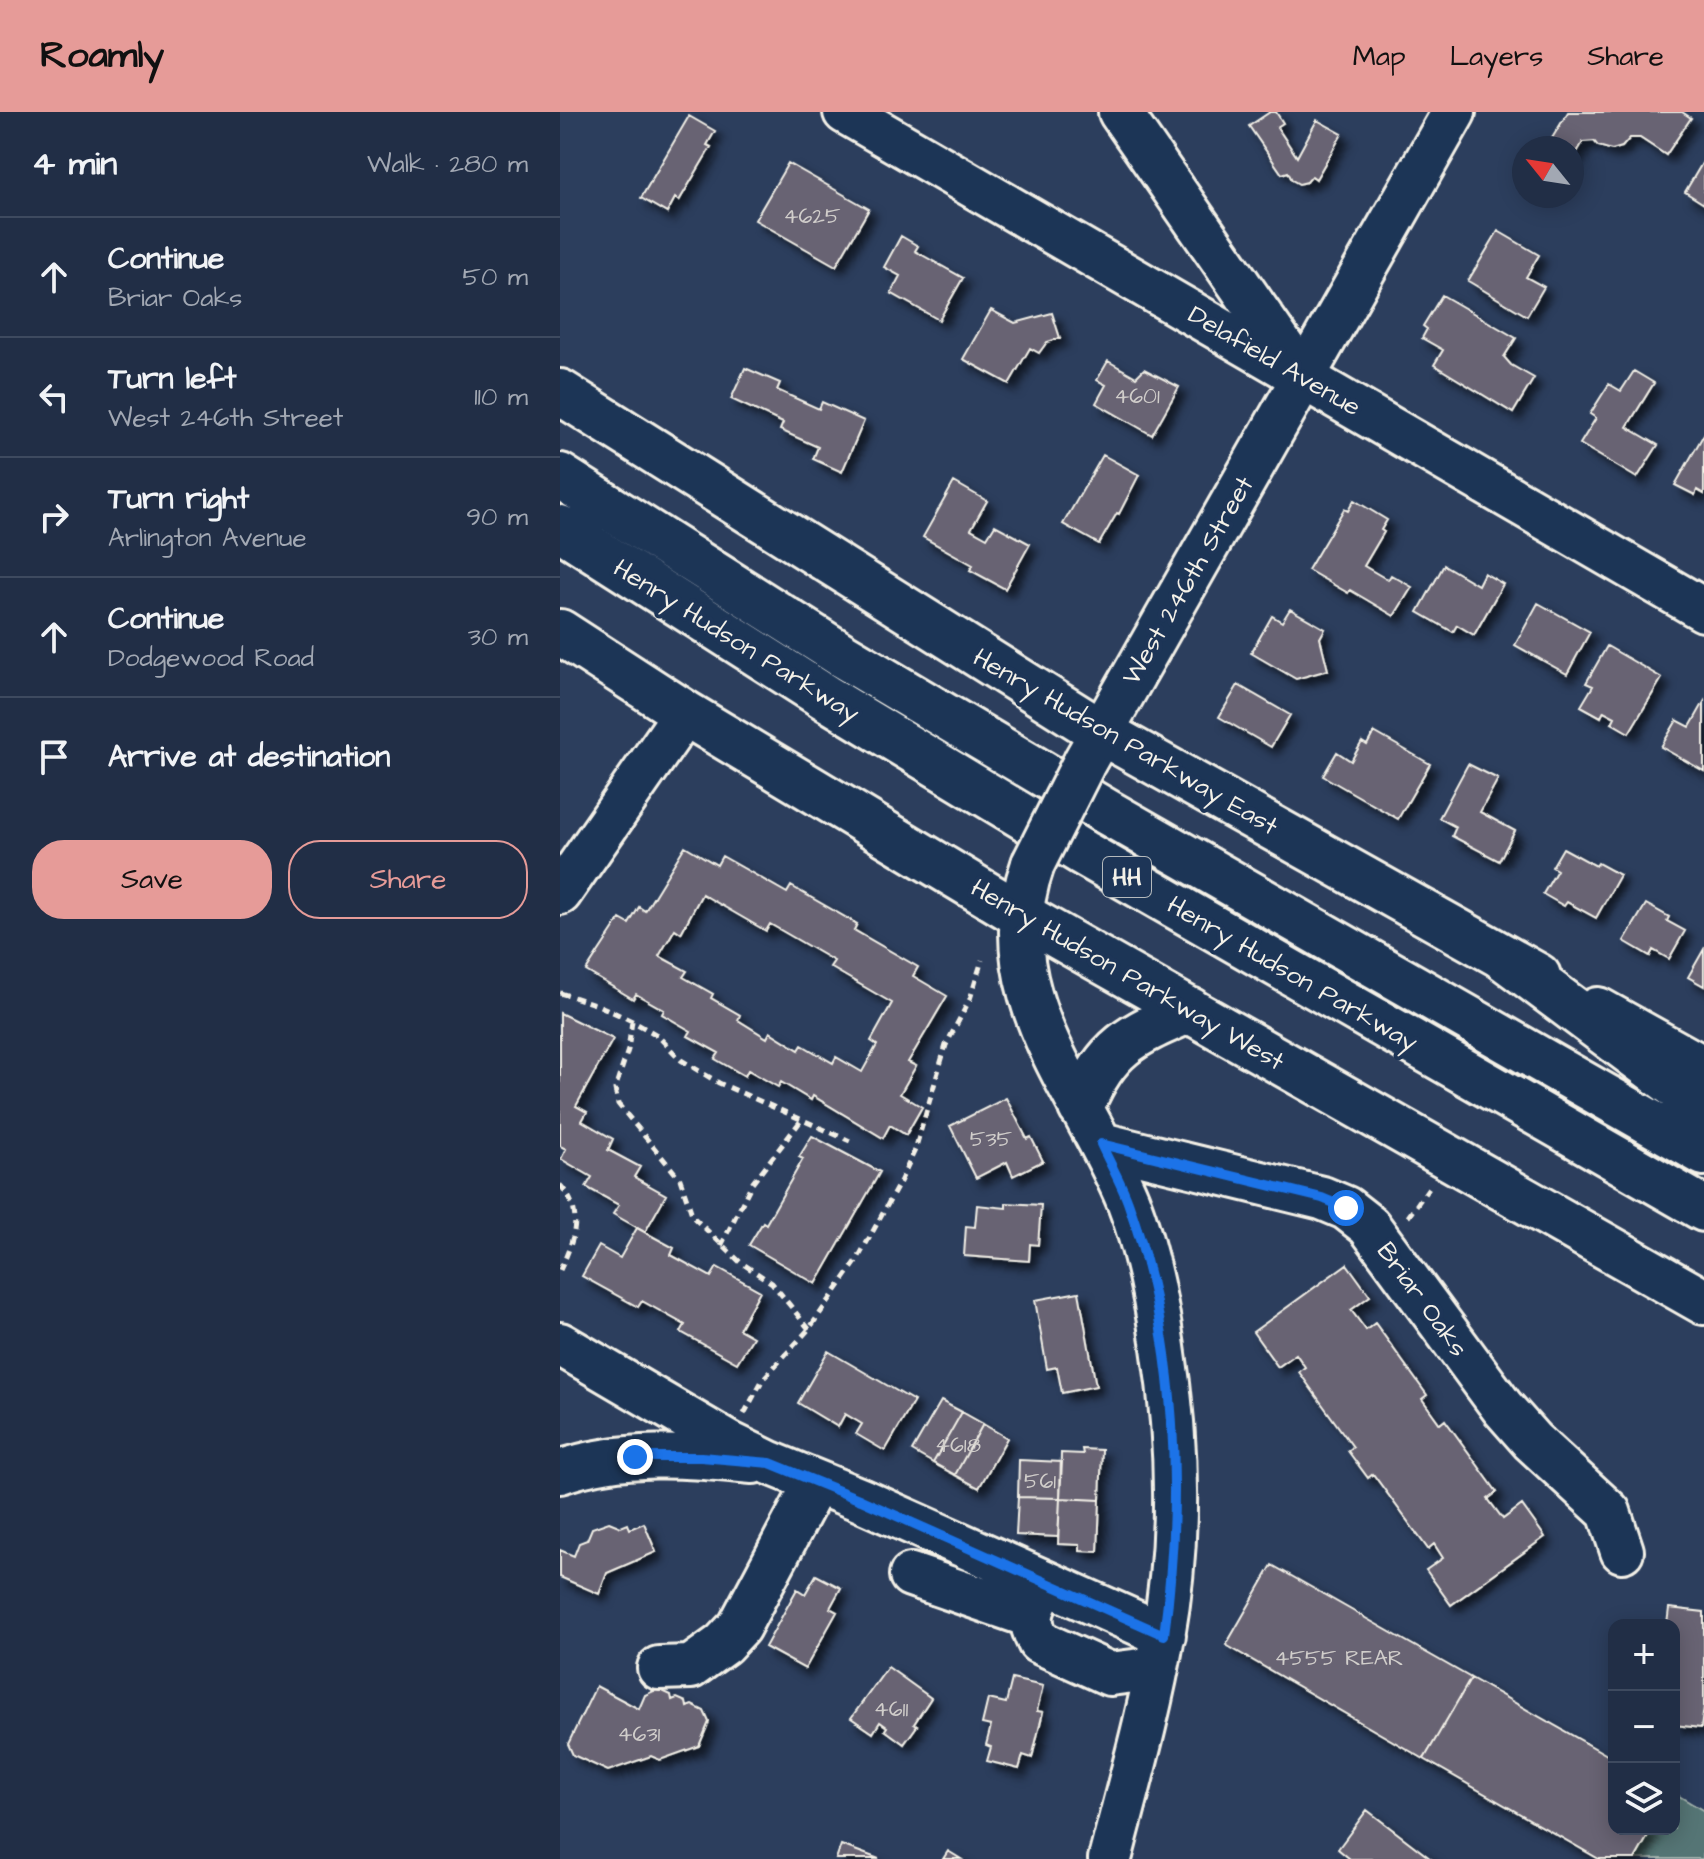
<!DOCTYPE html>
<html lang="en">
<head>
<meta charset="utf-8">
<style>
  :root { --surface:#212e46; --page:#29364d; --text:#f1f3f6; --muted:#a2a8b3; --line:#3e4a5f; --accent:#e69b98 }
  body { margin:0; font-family:"Architects Daughter",sans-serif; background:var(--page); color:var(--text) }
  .controls { position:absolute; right:24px; bottom:24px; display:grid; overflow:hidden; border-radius:16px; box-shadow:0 4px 20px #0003 }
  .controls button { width:72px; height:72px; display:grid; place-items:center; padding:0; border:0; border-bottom:2px solid var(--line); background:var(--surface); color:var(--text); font:40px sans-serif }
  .compass { position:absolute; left:952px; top:24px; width:72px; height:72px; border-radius:50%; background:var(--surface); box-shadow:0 4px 20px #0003; rotate:300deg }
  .stop { position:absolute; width:24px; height:24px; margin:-18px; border:6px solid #1a73e8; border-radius:50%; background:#fff }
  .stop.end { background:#1a73e8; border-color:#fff; box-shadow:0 2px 8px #0008 }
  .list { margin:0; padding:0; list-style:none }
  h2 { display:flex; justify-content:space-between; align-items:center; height:104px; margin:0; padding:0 32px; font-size:34px }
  h2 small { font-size:26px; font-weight:400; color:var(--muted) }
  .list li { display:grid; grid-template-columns:52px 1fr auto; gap:24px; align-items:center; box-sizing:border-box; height:120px; padding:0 32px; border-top:2px solid var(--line) }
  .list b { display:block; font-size:30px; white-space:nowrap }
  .list p { margin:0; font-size:26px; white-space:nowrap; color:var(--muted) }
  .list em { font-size:26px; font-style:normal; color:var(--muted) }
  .actions { display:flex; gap:16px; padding:24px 32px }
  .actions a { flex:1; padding:18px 0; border:2px solid var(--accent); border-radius:32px; text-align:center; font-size:28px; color:var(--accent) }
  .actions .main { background:var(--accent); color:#111 }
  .icon { flex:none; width:44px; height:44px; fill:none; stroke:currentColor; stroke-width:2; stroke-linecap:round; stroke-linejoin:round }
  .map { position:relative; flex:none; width:1144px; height:1747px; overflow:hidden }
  header { display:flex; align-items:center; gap:48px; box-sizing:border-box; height:112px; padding:0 40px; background:var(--accent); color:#111 }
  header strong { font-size:38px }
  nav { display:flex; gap:44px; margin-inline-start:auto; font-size:28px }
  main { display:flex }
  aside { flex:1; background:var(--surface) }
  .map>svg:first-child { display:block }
  .green { fill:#547574; stroke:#a4b3ae; stroke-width:2 }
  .building { fill:#676373; stroke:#f4f1e8; stroke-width:2; fill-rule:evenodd; filter:url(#shadow) }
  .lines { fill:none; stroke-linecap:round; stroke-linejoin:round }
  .minor-casing { stroke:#f4f1e8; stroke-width:48 }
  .major-casing { stroke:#f4f1e8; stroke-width:50 }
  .highway-casing { stroke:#f4f1e8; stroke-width:50 }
  .path { stroke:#f4f1e8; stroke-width:5; stroke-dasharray:8 6; stroke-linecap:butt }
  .minor { stroke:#1d3557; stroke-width:42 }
  .major { stroke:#1d3557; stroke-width:44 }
  .highway { stroke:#1d3557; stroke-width:44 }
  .minor-bridge-casing { stroke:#f4f1e8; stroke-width:48; stroke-linecap:butt }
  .minor-bridge { stroke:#1d3557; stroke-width:42 }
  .route { stroke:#1a73e8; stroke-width:10 }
  .labels { text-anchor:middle; stroke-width:8; stroke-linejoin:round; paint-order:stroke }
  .number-label { font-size:22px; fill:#d1cecb }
  .shield { fill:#1d3557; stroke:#b4b9bc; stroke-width:2 }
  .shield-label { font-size:24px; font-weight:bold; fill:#f4f1e8 }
  .street-label { font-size:26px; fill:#f4f1e8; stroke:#1d3557 }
</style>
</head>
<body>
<header>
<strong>Roamly</strong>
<nav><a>Map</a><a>Layers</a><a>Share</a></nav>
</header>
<main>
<aside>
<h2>4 min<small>Walk · 280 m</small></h2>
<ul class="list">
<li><svg class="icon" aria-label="ahead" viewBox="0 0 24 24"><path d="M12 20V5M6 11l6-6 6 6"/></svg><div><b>Continue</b><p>Briar Oaks</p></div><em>50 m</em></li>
<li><svg class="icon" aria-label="left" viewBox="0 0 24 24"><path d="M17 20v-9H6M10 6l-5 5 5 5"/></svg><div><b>Turn left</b><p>West 246th Street</p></div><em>110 m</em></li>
<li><svg class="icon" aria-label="right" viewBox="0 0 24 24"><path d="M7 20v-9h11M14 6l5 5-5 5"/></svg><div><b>Turn right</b><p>Arlington Avenue</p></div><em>90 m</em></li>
<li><svg class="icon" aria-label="ahead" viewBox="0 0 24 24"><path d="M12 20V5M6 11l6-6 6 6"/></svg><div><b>Continue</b><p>Dodgewood Road</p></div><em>30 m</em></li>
<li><svg class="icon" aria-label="arrive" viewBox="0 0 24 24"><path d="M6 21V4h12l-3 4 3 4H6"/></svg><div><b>Arrive at destination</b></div></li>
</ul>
<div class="actions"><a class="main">Save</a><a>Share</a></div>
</aside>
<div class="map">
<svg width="1144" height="1747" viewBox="0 0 1144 1747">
  <defs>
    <filter id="shadow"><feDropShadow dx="7" dy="7" stdDeviation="4" flood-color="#0009"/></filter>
  </defs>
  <rect width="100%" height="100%" fill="#2c3e5d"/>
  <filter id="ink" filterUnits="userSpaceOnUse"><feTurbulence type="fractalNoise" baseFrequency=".0125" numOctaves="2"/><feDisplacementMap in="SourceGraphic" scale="16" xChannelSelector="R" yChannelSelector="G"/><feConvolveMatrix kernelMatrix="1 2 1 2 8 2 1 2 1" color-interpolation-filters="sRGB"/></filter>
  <g filter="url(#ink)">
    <path class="green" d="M1114,1681l30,18 -1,48h-68l17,-30h22z"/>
    <path class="building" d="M710,0h6l7,11 -6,4 20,30 20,-37 25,14 -26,45 -4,-3 -5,6 -8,2 -7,-4 -4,-8 -6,2 -33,-48z
      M1008,0h114l9,6 -25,37 -26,-17h-10l-8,9 -10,3 -14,-4 -4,-5 -11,1 -11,19v-13h-26z
      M129,4l26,15 -8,14 4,2 -32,54 -4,-3 -8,15 -26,-15z
      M1144,48v44l-19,-12z
      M228,51l81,46 -33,57 -81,-46z
      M938,119l41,24 -13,22 18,10 -17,29 -59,-35z
      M341,124l17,10 -3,5 48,27 -24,42 -48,-27 9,-17 -16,-9z
      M882,183l74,43 -12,19 7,8 23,13 -21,35 -79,-48 9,-15 -21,-12 5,-9 -4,-3z
      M431,198l24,13 37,-10 8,25 -13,4 -8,11 -9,-5 -21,36 -46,-25z
      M548,249l28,16 8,-8 35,18 -27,48 -56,-32 10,-18 -9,-5z
      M185,256l35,15 -3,7 42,19 3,-7 42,19 -22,51 -29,-13 5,-12 -38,-17 3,-7 -52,-24z
      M1074,259l20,12 -27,44 31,18 -21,33 -57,-34 16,-26 -6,-4 19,-30 12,7z
      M1144,322v60l-7,-4 -2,5 -20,-10z
      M543,343l36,20 -20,39 -2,-1 -18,31 -36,-20z
      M394,370l33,19 -16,28 16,9 8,-13 35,19 -25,45 -35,-19 3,-5 -50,-28z
      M794,388l33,20 -6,10 3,2 -20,34 24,14 3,-5 21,12 -18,29 -44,-26 -2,3 -40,-23 36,-61 4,2z
      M884,453l34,20 6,-12 19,11 -29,51 -17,-10 -4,7 -35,-20z
      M978,491l52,29 -23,42 -52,-29z
      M730,497l35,20 -5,9 8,32 -32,9 -45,-26 21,-37 10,6z
      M1047,534l55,32 -33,55 -17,-10 3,-6 -11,-6 -3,6 -20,-11 12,-20 -7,-3z
      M678,573l52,30 -19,32 -52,-30z
      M1144,590v69l-43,-24 16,-27 13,7z
      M814,620l56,32 -32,55 -75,-43 14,-24 14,9 11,-19 5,3z
      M908,652l30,15 -18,33 35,19 -16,30 -47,-25 4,-9 -17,-9z
      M125,734l32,19 5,-9 65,37 4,-7 66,38 -3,6 64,37 -5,9 34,20 -39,66 8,4 -16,28 22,13 -16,28 -16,-10 -7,13 -70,-42 -2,4 -30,-18 -3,5 -30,-17 -3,6 -30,-17 4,-6 -31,-17 3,-5 -29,-17 2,-4 -28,-16 -3,5 -47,-28 34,-52 9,5 10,-17 6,4zM142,782l64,37 4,-7 64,37 -4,6 62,36 -21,38 6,4 -15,27 -26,-15 -3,6 -31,-18 -3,5 -29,-18 -3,6 -29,-18 2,-5 -29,-17 2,-4 -30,-17 4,-6 -28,-15 16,-27 6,4z
      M1003,736l33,18 2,-3 22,12 -24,43 -29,-16 -3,4 -21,-12 14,-24 -5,-3z
      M1086,792l23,13 -2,4 18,10 -16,28 -16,-9 -3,6 -26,-15z
      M1144,837v37l-16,-9z
      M0,901l53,26 -37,67 11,6 -5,9 31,18 -5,11 32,17 -6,10 32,18 -21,37 -32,-18 6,-9 -33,-18 6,-10 -31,-18 5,-10 -6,-3z
      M446,986l21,41 4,-2 12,24 -30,15 -6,-14 -31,16 -26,-52z
      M252,1024l68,36 -64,112 -67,-39 14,-23 3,2 37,-65 -4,-2z
      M446,1091l35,2 -3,40 -8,-1 -1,17 -65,-5 2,-30 9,1 2,-22 29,3z
      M77,1116l37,20 -3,7 40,22 6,-10 43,24 -21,38 14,8 -16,26 -56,-31 4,-7 -43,-24 -4,6 -56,-31 17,-30 21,12z
      M787,1152l23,32 -19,14 15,20 9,-7 52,72 -5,4 18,25 5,-4 52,72 -9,7 15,20 19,-14 23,32 -94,68 -25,-35 17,-12 -9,-14 -6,5 -55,-75 -5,4 -20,-27 5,-4 -54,-75 6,-5 -9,-13 -18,13 -25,-35z
      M519,1180l17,94 -34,7 -5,-26 -10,2 -12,-69z
      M268,1239l86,50 -29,50 -29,-17 6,-10 -17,-10 -7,13 -40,-24z
      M381,1289l21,11 -29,51 -21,-12z
      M402,1300l21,12 -28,51 -22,-12z
      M423,1312l24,14 -28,50 -24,-13z
      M522,1337l20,1 -2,50 -40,-2 1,-45 22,1z
      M459,1348l43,2 -2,36 -42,-1z
      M458,1385l42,1 -2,39 -42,-2z
      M500,1386l40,2 -2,52 -18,-1v-6l-22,-1z
      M49,1410l12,5 7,-3 2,5 14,-6 12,29 -49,21 -8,21 -39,-17v-27l14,6 5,-13 8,-3 5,-12z
      M712,1453l199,113 -47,81 -198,-114z
      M256,1463l25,13 -11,20 7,4 -32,57 -40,-22 32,-58 8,5z
      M1109,1496l35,4v95l-3,21 -27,-3v-100h-7z
      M328,1555l43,31 -17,26 3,2 -13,18 -19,-14 2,-3 -7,-5 -7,11 -22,-15z
      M911,1566l143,81v70h38l-17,30h-36l-175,-100z
      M452,1567l31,7 -6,25 6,1 -11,46 -9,-3 -4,14 -32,-8 4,-14 -5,-2 5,-19 -9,-2 6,-25 18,4z
      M36,1574l43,23 6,-14 13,-6 13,6 1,5 5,-2 9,4 1,5 5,-2 12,6 5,11 -10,24 -39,14 -9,-4 -43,15 -35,-16 -5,-11z
      M807,1698l64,49h-81l-12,-10z
      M281,1733l38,14h-43z
      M388,1739l13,8h-18z"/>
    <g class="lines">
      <defs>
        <path id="minor" d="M285,0l859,498
          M560,0l175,253
          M525,649l369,-649
          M473,752c-46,127 50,227 95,337 18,46 28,98 35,146 15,95 17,194 0,289 -13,75 -34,149 -53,223
          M0,781l125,-180
          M541,1032l221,54 24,10 23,18 133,181 30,34 77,71 13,39
          M0,1232l169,99 41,20 91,37 303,135
          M0,1360c61,-22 130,-16 193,-10
          M351,1463l119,41
          M486,1472c-13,23 -21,32 -7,58l71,32 47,-6
          M99,1556l32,-1 32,-23 16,-17 77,-145"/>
        <path id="major" d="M0,280l541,340 437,244
          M0,520l125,81 336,202 683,387
          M1038,898l106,59
          M521,995c27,-62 49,-71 109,-97"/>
        <path id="highway" d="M0,364l282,179 265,157 597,341
          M0,416l265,169 258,156 621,356
          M943,845l201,150"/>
      </defs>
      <use href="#minor" class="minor-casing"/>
      <use href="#major" class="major-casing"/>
      <use href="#highway" class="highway-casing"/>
      <path class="path" d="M0,881l38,12 34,16 25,14 24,25 38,23 131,58
        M72,909l-4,29 -13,39 3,15 62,75 13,38 47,45 32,21 37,46
        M0,1073c25,27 14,55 0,85
        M848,1105l22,-31
        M161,1134l30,-61 52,-67
        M184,1302l19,-35 46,-50 47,-67 44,-80 15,-32 31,-105 24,-46 12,-39"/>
      <use href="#minor" class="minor"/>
      <use href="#major" class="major"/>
      <use href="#highway" class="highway"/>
      <defs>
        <path id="minor-bridge" d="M473,752l50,-99"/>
      </defs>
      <use href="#minor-bridge" class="minor-bridge-casing"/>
      <use href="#minor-bridge" class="minor-bridge"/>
    </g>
  </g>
  <g class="lines" filter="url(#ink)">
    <path class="route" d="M75,1345h66l69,6 91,37 303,135c19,-143 13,-293 -35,-430 -7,-21 -19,-41 -28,-61l221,54 24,10"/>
  </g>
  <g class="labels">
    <g class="number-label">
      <text x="252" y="111">4625</text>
      <text x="577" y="291">4601</text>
      <text x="431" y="1034">535</text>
      <text x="398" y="1340">4618</text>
      <text x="480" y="1376">561</text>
      <text x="779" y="1553">4555 REAR</text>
      <text x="331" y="1604">4611</text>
      <text x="79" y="1629">4631</text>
    </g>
    <rect class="shield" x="543" y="745" width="48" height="40" rx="6"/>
    <g class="shield-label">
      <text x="567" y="773">HH</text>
    </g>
    <g class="street-label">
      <text transform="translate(715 248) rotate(30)" y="9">Delafield Avenue</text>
      <text transform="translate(627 468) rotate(-60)" y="9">West 246th Street</text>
      <text transform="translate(177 528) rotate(32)" y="9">Henry Hudson Parkway</text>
      <text transform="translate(566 629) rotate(30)" y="9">Henry Hudson Parkway East</text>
      <text transform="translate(733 861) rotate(30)" y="9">Henry Hudson Parkway</text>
      <text transform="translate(568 862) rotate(30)" y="9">Henry Hudson Parkway West</text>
      <text transform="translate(863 1187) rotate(54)" y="9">Briar Oaks</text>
    </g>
  </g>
</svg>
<div class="controls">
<button>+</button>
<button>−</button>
<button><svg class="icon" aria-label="layers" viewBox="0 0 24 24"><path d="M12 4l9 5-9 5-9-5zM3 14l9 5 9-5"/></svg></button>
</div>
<svg class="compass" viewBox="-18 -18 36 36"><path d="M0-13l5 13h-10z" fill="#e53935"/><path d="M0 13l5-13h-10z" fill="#a2a8b3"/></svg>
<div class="stop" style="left:786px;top:1096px"></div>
<div class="stop end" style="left:75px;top:1345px"></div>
</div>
</main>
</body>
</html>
